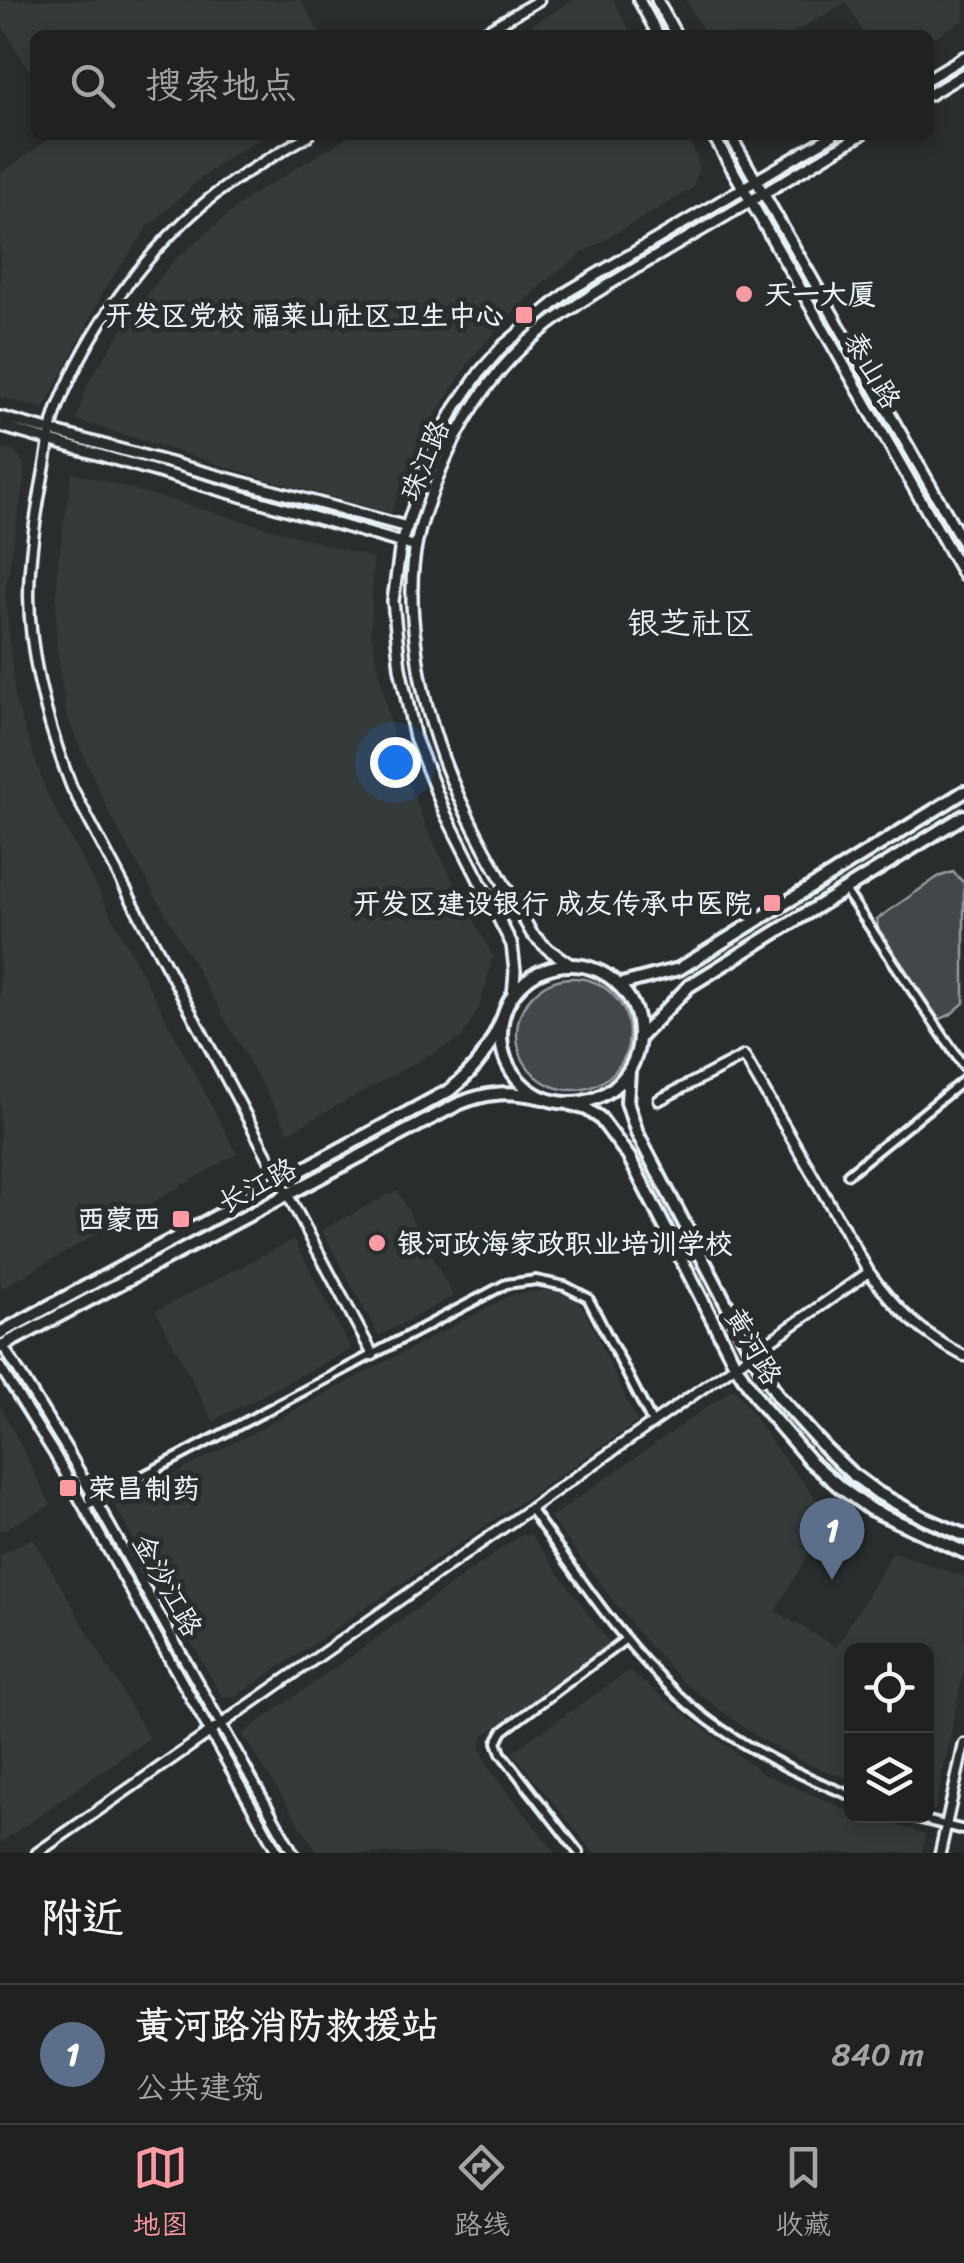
<!DOCTYPE html>
<html lang="zh">
<head>
<meta charset="utf-8">
<style>
  :root { --surface:#202222; --page:#2d2f2f; --text:#f1f3f6; --muted:#a2a4a5; --line:#3d3f40; --accent:#ff9aa2 }
  body { margin:0; font-family:Sriracha,"LXGW WenKai TC",sans-serif; background:var(--page); color:var(--text) }
  .controls { position:absolute; right:30px; bottom:30px; display:grid; overflow:hidden; border-radius:15px; box-shadow:0 5px 15px #0003 }
  .controls button { width:90px; height:90px; display:grid; place-items:center; padding:0; border:0; border-bottom:2px solid var(--line); background:var(--surface); color:var(--text); font:50px sans-serif }
  .you { position:absolute; left:395px; top:762px; width:35px; height:35px; margin:-25px; border:8px solid #fff; border-radius:50%; background:#1a73e8; box-shadow:0 0 0 15px #1a73e833 }
  .badge { display:grid; place-items:center; width:65px; height:65px; border-radius:50%; background:var(--accent); color:#fff; font-size:32px; font-weight:700 }
  .pin { position:absolute; translate:-50% -82px; filter:drop-shadow(0 2px 5px #0008) }
  .pin::after { content:''; position:absolute; top:52px; width:35px; height:30px; background:inherit; clip-path:polygon(0 0,100% 0,50% 100%) }
  .list { margin:0; padding:0; list-style:none }
  h2 { display:flex; justify-content:space-between; align-items:center; height:130px; margin:0; padding:0 40px; font-size:42px }
  h2 small { font-size:32px; font-weight:400; color:var(--muted) }
  .list li { display:grid; grid-template-columns:65px 1fr auto; gap:30px; align-items:center; box-sizing:border-box; height:140px; padding:0 40px; border-top:2px solid var(--line) }
  .list b { display:block; font-size:38px; white-space:nowrap }
  .list p { margin:0; font-size:32px; white-space:nowrap; color:var(--muted) }
  .list em { font-size:32px; font-style:normal; color:var(--muted) }
  .icon { flex:none; width:55px; height:55px; fill:none; stroke:currentColor; stroke-width:2; stroke-linecap:round; stroke-linejoin:round }
  .map { position:relative; flex:none; width:964px; height:1853px; overflow:hidden }
  .search { position:absolute; background:var(--surface); box-shadow:0 5px 15px #0003; left:30px; right:30px; top:30px; height:110px; display:flex; align-items:center; gap:25px; box-sizing:border-box; padding:0 35px; border-radius:15px; color:var(--muted); font-size:38px }
  .sheet { height:270px; background:var(--surface) }
  nav { display:flex; justify-content:space-around; align-items:center; box-sizing:border-box; height:140px; border-top:2px solid var(--line); background:var(--surface); font-size:28px; color:var(--muted) }
  nav a { display:grid; justify-items:center; gap:5px }
  nav .on { color:var(--accent) }
  .map>svg:first-child { display:block }
  .built { fill:#363a3b }
  .green { fill:#424648; stroke:#959ca0; stroke-width:2.5 }
  .lines { fill:none; stroke-linecap:round; stroke-linejoin:round }
  .minor-casing { stroke:#e8f1f8; stroke-width:14 }
  .tertiary-casing { stroke:#e8f1f8; stroke-width:15 }
  .secondary-casing { stroke:#e8f1f8; stroke-width:16 }
  .primary-casing { stroke:#e8f1f8; stroke-width:18 }
  .minor { stroke:#2a2d2e; stroke-width:6 }
  .tertiary { stroke:#2a2d2e; stroke-width:8 }
  .secondary { stroke:#2a2d2e; stroke-width:9 }
  .primary { stroke:#2a2d2e; stroke-width:10 }
  .poi-dot { fill:#ff9aa2; stroke:#2a2d2e; stroke-width:4 }
  .labels { text-anchor:middle; stroke-width:10; stroke-linejoin:round; paint-order:stroke }
  .poi-label { font-size:28px; font-weight:bold; fill:#e8f1f8; stroke:#2a2d2e; text-anchor:start }
  .street-label { font-size:28px; fill:#e8f1f8; stroke:#2a2d2e }
  .quarter-label { font-size:32px; fill:#e8f1f8; stroke:#2a2d2e }
</style>
</head>
<body>
<div class="map">
<svg width="964" height="1853" viewBox="0 0 964 1853">
  <rect width="100%" height="100%" fill="#2a2d2e"/>
  <filter id="ink" filterUnits="userSpaceOnUse"><feTurbulence type="fractalNoise" baseFrequency=".01" numOctaves="2"/><feDisplacementMap in="SourceGraphic" scale="20" xChannelSelector="R" yChannelSelector="G"/><feConvolveMatrix kernelMatrix="1 2 1 2 8 2 1 2 1" color-interpolation-filters="sRGB"/></filter>
  <g filter="url(#ink)">
    <path class="built" d="M0,0h301l20,35h-286v45l-35,-57z
      M573,0h40l19,35h-117z
      M685,0h279v20l-35,20v-5h-64l-19,-33 -57,33h-83z
      M55,135h212l-38,22 -29,22 -51,47 -42,59 -63,124 -44,-12v-223z
      M351,135h335l12,23v12l-5,18 -112,66 -38,29 -37,37 -34,38 -29,44 -28,48 -24,63 -121,-33 -194,-60 12,-37 43,-67 42,-55 76,-64z
      M0,448l15,4 8,11 1,15 -19,113 10,110 31,90 191,363 -237,135z
      M72,472l301,86 -2,74 25,120 32,80 65,125 -14,51 -18,30 -172,94 -177,-313 -46,-104 -10,-76 1,-70z
      M397,1190l56,106 -74,40 -57,-106z
      M294,1239l57,110 -138,72 -57,-110z
      M547,1290l25,7 12,12 53,113 -400,274 -15,1 -107,-191 396,-211z
      M734,1388l49,70 48,58 -56,95 61,36 57,-95 71,25v90l-29,144 -8,-3 -1,-158h-74l-1,130 -43,-16 -51,-27 -73,-54 -46,-50 -88,-115z
      M1,1407l50,98 -51,26v-123z
      M521,1535h10l79,109 -126,91 -4,11 8,21 68,86h-238l-76,-119z
      M33,1538l116,200 -149,105v-288z
      M629,1671l134,103 88,37 1,5h14l60,18 -4,19h-328l-82,-101z"/>
    <path class="green" d="M953,872l11,11v120l-14,12 -12,5 -60,-91 -1,-10 61,-42z
      M517 1034a56 56 0 1 1 112 0a56 56 0 1 1-112 0Z"/>
    <g class="lines">
      <defs>
        <path id="minor" d="M845,890l119,177
          M848,1174l116,-94
          M84,1507l422,-223 30,-4 29,6 23,12 65,126
          M530,1509c47,64 91,134 149,187 49,45 112,76 173,100
          M909,1816l55,14
          M579,1853l-78,-100 -4,-11 6,-11 123,-92"/>
        <path id="tertiary" d="M479,35l60,-35
          M309,135c-37,22 -76,43 -108,71 -60,52 -111,122 -141,196 -10,23 -12,49 -17,74 -7,39 -14,80 -14,120 1,66 19,131 43,192l301,567
          M659,1100l85,-44 125,216c26,37 55,63 95,84
          M3,1346l63,102 227,405
          M0,1367l55,88 223,398
          M37,1853l832,-581
          M940,1853l24,-109"/>
        <path id="secondary" d="M639,0l19,35
          M657,0l19,35
          M929,78l35,-21
          M929,95l35,-21
          M713,135l251,441
          M730,135l234,409
          M0,417l407,110
          M0,426l416,121
          M571,965l-23,-16 -16,-15c-56,-100 -105,-178 -117,-295 -4,-32 -5,-66 2,-98 5,-25 15,-49 24,-72 22,-52 52,-99 96,-135 47,-38 102,-67 154,-98 57,-33 113,-67 170,-101
          M513,996l2,-25 -3,-26 -68,-134 -29,-73 -15,-70 -7,-67 8,-58 35,-100 19,-35 25,-36 23,-26 66,-55 264,-156"/>
        <path id="primary" d="M501 1034a69 69 0 1 1 138 0a69 69 0 1 1-138 0Z
          M618,985l61,-16 285,-177
          M639,1038l50,-52 275,-170
          M629,1071l-2,31 10,31 115,220 26,43 47,52 26,25 27,20 46,25 40,17
          M570,1104l17,5 13,9 29,39 106,207 26,40 49,57 31,27 29,21 94,43
          M0,1333l450,-243c29,-24 38,-39 53,-73
          M0,1347l458,-243c31,-13 52,-13 85,-6"/>
      </defs>
      <use href="#minor" class="minor-casing"/>
      <use href="#tertiary" class="tertiary-casing"/>
      <use href="#secondary" class="secondary-casing"/>
      <use href="#primary" class="primary-casing"/>
      <use href="#minor" class="minor"/>
      <use href="#tertiary" class="tertiary"/>
      <use href="#secondary" class="secondary"/>
      <use href="#primary" class="primary"/>
    </g>
  </g>
  <g class="poi-dot">
    <circle cx="744" cy="294" r="10"/>
    <rect x="514" y="305" width="20" height="20" rx="5"/>
    <rect x="762" y="893" width="20" height="20" rx="5"/>
    <rect x="171" y="1209" width="20" height="20" rx="5"/>
    <circle cx="377" cy="1243" r="10"/>
    <rect x="58" y="1478" width="20" height="20" rx="5"/>
  </g>
  <g class="labels">
    <g class="poi-label">
      <text x="764" y="304">天一大厦</text>
      <text x="504" y="325" text-anchor="end">开发区党校 福莱山社区卫生中心</text>
      <text x="752" y="913" text-anchor="end">开发区建设银行 成友传承中医院</text>
      <text x="161" y="1229" text-anchor="end">西蒙西</text>
      <text x="397" y="1253">银河政海家政职业培训学校</text>
      <text x="88" y="1498">荣昌制药</text>
    </g>
    <g class="street-label">
      <text transform="translate(873 370) rotate(60)" y="10">泰山路</text>
      <text transform="translate(424 460) rotate(-67)" y="10">珠江路</text>
      <text transform="translate(257 1185) rotate(-28)" y="10">长江路</text>
      <text transform="translate(754 1346) rotate(60)" y="10">黄河路</text>
      <text transform="translate(168 1585) rotate(61)" y="10">金沙江路</text>
    </g>
    <g class="quarter-label">
      <text x="691" y="634">银芝社区</text>
    </g>
  </g>
</svg>
<div class="controls">
<button><svg class="icon" aria-label="locate" viewBox="0 0 24 24"><circle cx="12" cy="12" r="6"/><path d="M12 2v4M12 18v4M2 12h4M18 12h4"/></svg></button>
<button><svg class="icon" aria-label="layers" viewBox="0 0 24 24"><path d="M12 4l9 5-9 5-9-5zM3 14l9 5 9-5"/></svg></button>
</div>
<div class="you"></div>
<div class="pin badge" style="left:832px;top:1580px;background:#5c6f8a">1</div>
<div class="search"><svg class="icon" aria-label="search" viewBox="0 0 24 24"><circle cx="10" cy="10" r="6"/><path d="M15 15l6 6"/></svg>搜索地点</div>
</div>
<section class="sheet">
<h2>附近<small></small></h2>
<ul class="list">
<li><span class="badge" style="background:#5c6f8a">1</span><div><b>黄河路消防救援站</b><p>公共建筑</p></div><em>840 m</em></li>
</ul>
</section>
<nav>
<a class="on"><svg class="icon" aria-label="map" viewBox="0 0 24 24"><path d="M3 6l6-2 6 2 6-2v14l-6 2-6-2-6 2zM9 4v14M15 6v14"/></svg>地图</a>
<a><svg class="icon" aria-label="directions" viewBox="0 0 24 24"><path d="M12 3l9 9-9 9-9-9zM9 14v-3h6M13 9l2 2-2 2"/></svg>路线</a>
<a><svg class="icon" aria-label="saved" viewBox="0 0 24 24"><path d="M7 4h10v16l-5-4-5 4z"/></svg>收藏</a>
</nav>
</body>
</html>
